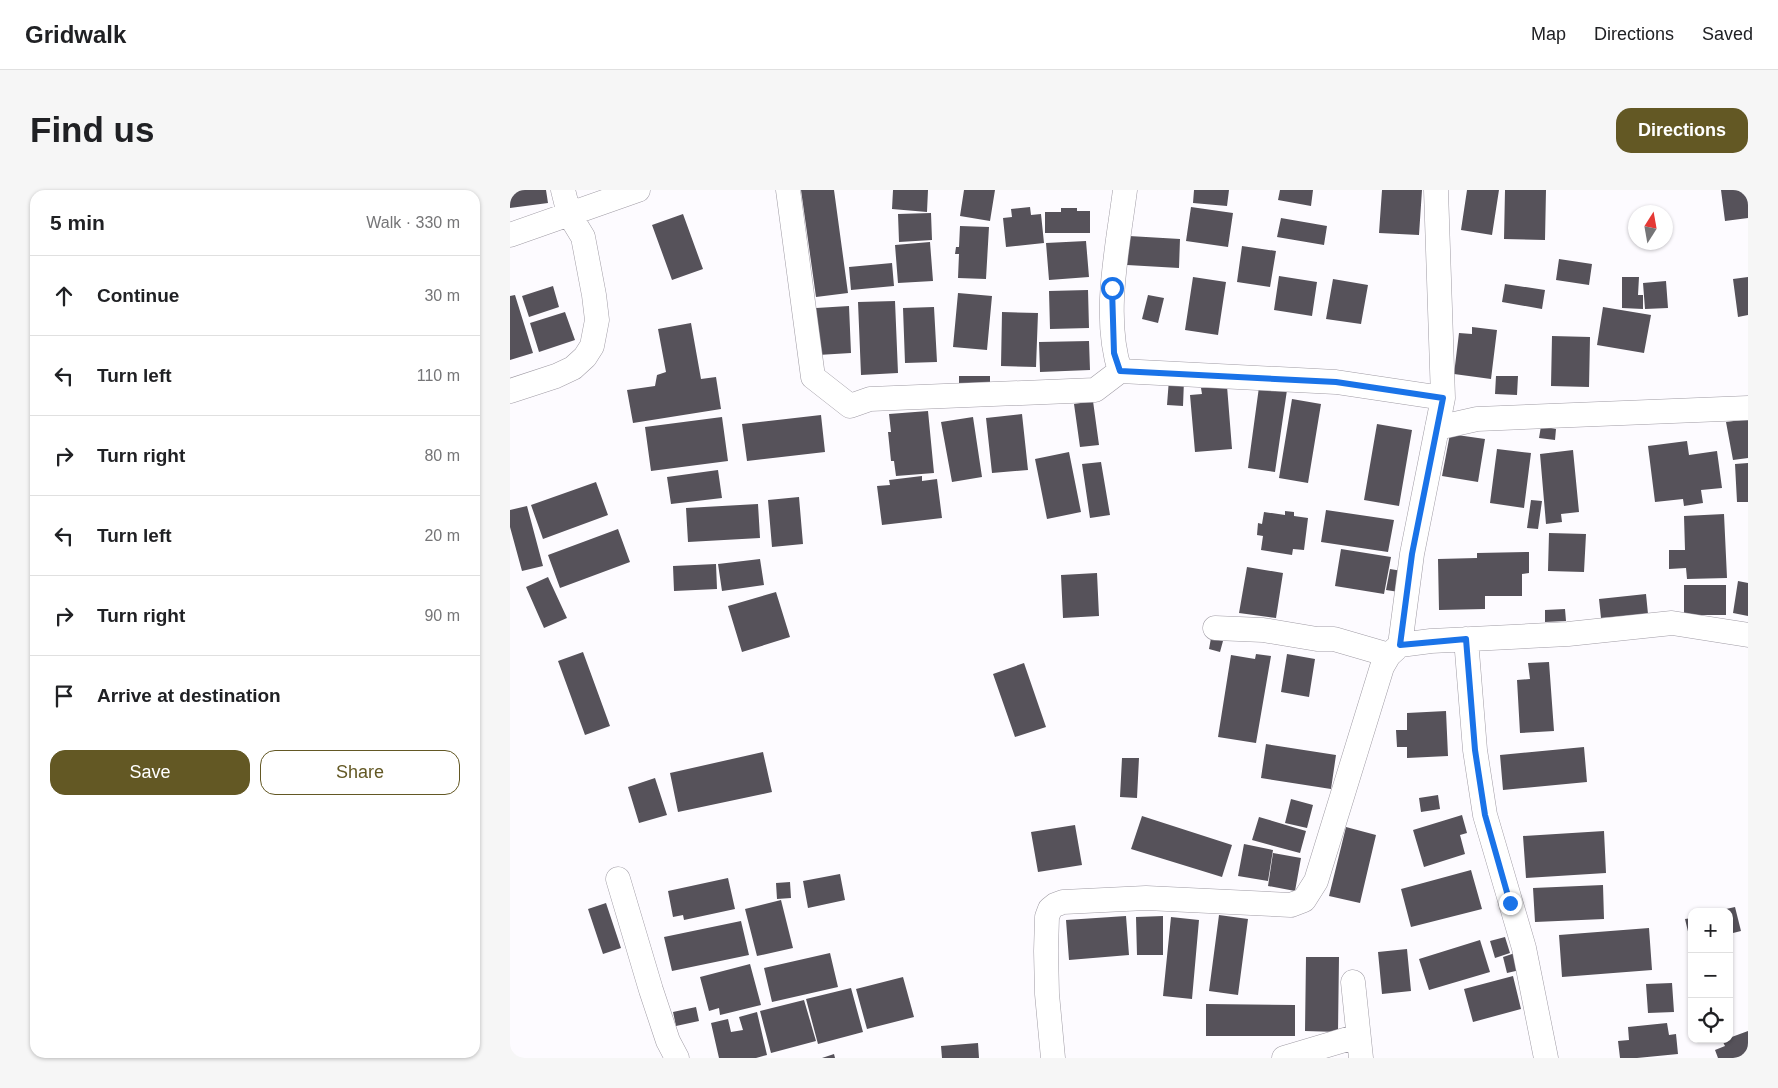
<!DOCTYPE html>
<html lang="en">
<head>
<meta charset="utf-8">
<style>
  :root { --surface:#fff; --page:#f6f6f6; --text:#202124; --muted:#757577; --line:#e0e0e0; --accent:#635824 }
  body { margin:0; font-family:Helvetica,sans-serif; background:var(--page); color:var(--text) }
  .controls { position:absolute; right:15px; bottom:15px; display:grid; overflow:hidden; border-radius:10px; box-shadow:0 1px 4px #0004 }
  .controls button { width:45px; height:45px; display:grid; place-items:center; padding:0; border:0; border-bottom:1px solid var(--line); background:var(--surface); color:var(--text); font:25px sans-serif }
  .compass { position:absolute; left:1118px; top:15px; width:45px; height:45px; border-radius:50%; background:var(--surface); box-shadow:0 1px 4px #0004; rotate:11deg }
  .stop { position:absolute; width:15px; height:15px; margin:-11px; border:4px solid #1a73e8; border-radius:50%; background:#fff }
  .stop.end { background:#1a73e8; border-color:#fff; box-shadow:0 1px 5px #0008 }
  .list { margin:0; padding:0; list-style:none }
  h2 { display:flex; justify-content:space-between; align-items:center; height:65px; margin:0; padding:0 20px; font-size:21px }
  h2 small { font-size:16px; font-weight:400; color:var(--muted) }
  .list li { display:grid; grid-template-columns:32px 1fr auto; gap:15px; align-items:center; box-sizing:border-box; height:80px; padding:0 20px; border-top:1px solid var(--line) }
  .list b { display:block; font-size:19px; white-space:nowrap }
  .list em { font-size:16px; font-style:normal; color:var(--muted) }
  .actions { display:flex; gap:10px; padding:15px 20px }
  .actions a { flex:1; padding:11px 0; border:1px solid var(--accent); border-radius:15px; text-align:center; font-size:18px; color:var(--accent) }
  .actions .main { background:var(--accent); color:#fff }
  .icon { flex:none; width:28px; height:28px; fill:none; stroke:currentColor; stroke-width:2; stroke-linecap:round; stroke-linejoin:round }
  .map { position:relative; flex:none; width:1238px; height:868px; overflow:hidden; border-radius:15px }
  header { display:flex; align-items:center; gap:30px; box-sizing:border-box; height:70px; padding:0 25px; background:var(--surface); border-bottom:1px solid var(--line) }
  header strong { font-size:24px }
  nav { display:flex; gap:28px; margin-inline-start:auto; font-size:18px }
  .intro { display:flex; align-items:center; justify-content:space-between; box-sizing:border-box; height:120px; padding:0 30px }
  h1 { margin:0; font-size:35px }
  .button { padding:12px 22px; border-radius:15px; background:var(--accent); color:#fff; font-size:18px; font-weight:700 }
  main { display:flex; gap:30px; padding:0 30px }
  aside { flex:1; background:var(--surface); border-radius:15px; box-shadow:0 1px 4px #0004 }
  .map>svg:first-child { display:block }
  .building { fill:#56525a }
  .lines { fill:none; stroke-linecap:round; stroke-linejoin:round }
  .street-casing { stroke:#a09ca5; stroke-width:25 }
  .street { stroke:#fff; stroke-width:24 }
  .route { stroke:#1a73e8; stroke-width:6 }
</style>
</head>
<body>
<header>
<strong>Gridwalk</strong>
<nav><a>Map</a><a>Directions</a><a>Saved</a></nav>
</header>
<div class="intro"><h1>Find us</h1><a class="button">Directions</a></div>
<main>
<aside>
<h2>5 min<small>Walk · 330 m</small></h2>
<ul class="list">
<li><svg class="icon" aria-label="ahead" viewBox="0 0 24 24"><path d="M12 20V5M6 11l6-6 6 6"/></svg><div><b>Continue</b></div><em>30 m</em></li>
<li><svg class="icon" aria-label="left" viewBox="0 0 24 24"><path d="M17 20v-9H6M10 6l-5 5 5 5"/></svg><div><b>Turn left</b></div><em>110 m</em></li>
<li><svg class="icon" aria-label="right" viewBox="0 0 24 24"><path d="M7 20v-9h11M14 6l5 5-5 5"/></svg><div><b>Turn right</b></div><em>80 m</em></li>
<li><svg class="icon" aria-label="left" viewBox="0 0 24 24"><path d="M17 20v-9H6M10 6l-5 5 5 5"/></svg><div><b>Turn left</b></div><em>20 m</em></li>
<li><svg class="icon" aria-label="right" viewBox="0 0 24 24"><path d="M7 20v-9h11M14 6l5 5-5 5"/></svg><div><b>Turn right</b></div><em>90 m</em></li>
<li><svg class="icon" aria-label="arrive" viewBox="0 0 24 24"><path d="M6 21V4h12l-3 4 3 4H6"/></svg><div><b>Arrive at destination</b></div></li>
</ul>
<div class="actions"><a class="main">Save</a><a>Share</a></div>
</aside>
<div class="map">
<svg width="1238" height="868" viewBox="0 0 1238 868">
  <rect width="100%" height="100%" fill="#fdfbff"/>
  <path class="building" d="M0,0h36l2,13 -38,5z
    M291,0h33l14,103 -32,4z
    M383,0h35l-1,22 -35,-3z
    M454,0h31l-5,31 -30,-5z
    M684,0h35l-2,16 -34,-3z
    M770,0h33l-2,16 -33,-6z
    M872,0h40l-3,45 -40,-2z
    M957,0h32l-7,45 -31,-5z
    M995,0h41l-1,50 -41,-1z
    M1211,0h27v28l-23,3z
    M520,17l1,8 10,-1 3,29 -38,4 -3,-29 9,-1 -1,-8z
    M681,17l42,6 -5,34 -42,-6z
    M551,18h16v3h13v22h-45v-21h16z
    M421,23l1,27 -33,2 -1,-28z
    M173,24l20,55 -31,11 -20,-55z
    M771,28l46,8 -3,19 -47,-8z
    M450,36l29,1 -3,52 -28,-1 1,-24h-4l1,-7h3z
    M619,46l51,3 -1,29 -52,-3z
    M576,51l3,36 -40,3 -3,-37z
    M420,52l3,39 -35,2 -3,-38z
    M732,56l34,5 -6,36 -33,-5z
    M1049,69l33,5 -3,21 -33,-5z
    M382,73l2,23 -43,4 -2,-23z
    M769,86l38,6 -5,34 -38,-6z
    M683,87l33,5 -8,53 -33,-5z
    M1112,87h17l-1,18h5v14l-21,-1z
    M1238,87v38l-10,2 -5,-38z
    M823,89l35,6 -7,39 -35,-5z
    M1156,91l2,27 -23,1 -2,-26z
    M995,94l40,6 -3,19 -40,-7z
    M43,96l6,21 -30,10 -7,-21z
    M578,100l1,38 -39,1 -1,-38z
    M448,103l34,3 -5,54 -34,-3z
    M5,105l18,58 -23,7v-64z
    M638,105l16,3 -6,25 -16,-4z
    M385,111l3,72 -37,2 -3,-73z
    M339,116l2,47 -33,2 -2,-47z
    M424,117l3,55 -32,1 -2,-55z
    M1093,117l48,8 -7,38 -47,-8z
    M55,122l10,28 -36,12 -9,-29z
    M492,122l36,1 -2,54 -35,-1z
    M181,133l10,56 15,-2 5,32 -88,14 -6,-33 28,-4 2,-11 9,-3 -8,-43z
    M962,137l25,3 -6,49 -37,-5 5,-41 13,1z
    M1042,146l38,1 -1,50 -38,-1z
    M579,151l1,29 -50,2 -1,-30z
    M449,186h31v13h-31z
    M986,186h22l-1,19 -22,-1z
    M659,189l15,1 -1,26 -16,-1z
    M717,196l5,63 -37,3 -5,-57 12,-1 -1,-6z
    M749,197l28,3 -12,82 -27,-4z
    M782,209l29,5 -13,79 -29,-5z
    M583,211l6,44 -19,2 -6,-43z
    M418,221l6,62 -38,3 -2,-15h-3l-3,-29h3l-2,-18z
    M512,224l6,56 -36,3 -6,-55z
    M311,225l4,37 -78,9 -5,-37z
    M212,227l6,44 -77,10 -6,-44z
    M463,227l9,60 -30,5 -11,-60z
    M1238,229v39l-15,2 -7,-38z
    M867,234l35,6 -13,76 -35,-6z
    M1031,236l15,3 -1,11 -16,-2z
    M940,244l35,5 -7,43 -36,-6z
    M1177,251l2,14 28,-4 5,37 -21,2 2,13 -19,3 -1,-7 -28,3 -7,-56z
    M987,259l34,4 -7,55 -34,-5z
    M1063,260l6,62 -18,2 1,8 -16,2 -6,-70z
    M559,262l12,60 -34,7 -12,-60z
    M591,272l9,53 -20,3 -8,-54z
    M1238,273v39h-11l-2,-38z
    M208,280l4,28 -51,6 -4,-27z
    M412,286v5l15,-2 5,39 -60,7 -5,-39 13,-1 -1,-5z
    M86,292l12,33 -65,24 -12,-34z
    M289,307l4,47 -31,3 -4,-47z
    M1021,310l11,1 -4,28 -11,-1z
    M248,314l2,34 -72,4 -2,-34z
    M17,316l16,60 -21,5 -12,-44v-17z
    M816,320l68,10 -6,32 -67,-10z
    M775,321l9,1v4l14,2 -4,32 -11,-1 -1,6 -31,-5 2,-14 -6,-1 1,-12 4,1 2,-12 21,3z
    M1214,324l3,64 -40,1 -1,-11 -17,1v-19h16l-1,-34z
    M108,339l12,33 -70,26 -12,-33z
    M1039,343l37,1 -2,38 -36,-1z
    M831,359l50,8 -7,37 -49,-8z
    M1019,362v21l-7,1v22h-37v13l-46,1 -1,-51 39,-1v-5z
    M250,369l4,26 -42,6 -4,-27z
    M206,374l1,25 -43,2 -1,-25z
    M737,377l36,6 -7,45 -37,-5z
    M880,379l12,2 -3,21 -13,-2z
    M587,383l2,43 -36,2 -2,-43z
    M38,387l19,41 -23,10 -18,-41z
    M1228,391l10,2v33l-15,-3z
    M1174,395h42v30h-42z
    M266,402l14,45 -48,15 -14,-46z
    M1136,404l2,20 -47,4 -2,-19z
    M1055,419l1,12 -21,1v-12z
    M701,448l12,3 -3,11 -11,-3z
    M73,462l27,74 -25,9 -27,-74z
    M746,464l15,2 -15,87 -38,-6 13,-82 24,4z
    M777,464l28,5 -6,38 -28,-5z
    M1039,472l5,69 -34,2 -3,-53 13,-1 -2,-16z
    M514,473l22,64 -31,10 -22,-63z
    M936,521l2,45 -41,2v-11h-10l-1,-17h11v-17z
    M756,554l70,11 -5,34 -70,-11z
    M1074,557l3,35 -84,8 -3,-35z
    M253,562l9,40 -94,20 -8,-39z
    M612,568h17l-2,40 -17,-1z
    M145,588l12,37 -28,8 -11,-36z
    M928,605l2,14 -19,3 -2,-14z
    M781,609l22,6 -6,23 -22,-5z
    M952,625l5,18 -7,2 5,19 -41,13 -11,-37z
    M632,626l90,29 -10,32 -91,-28z
    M749,627l47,14 -6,22 -48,-13z
    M565,635l7,40 -44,7 -7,-40z
    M836,637l30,8 -16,68 -31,-7z
    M1094,641l2,42 -80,5 -3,-42z
    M734,654l29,6 -5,31 -30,-5z
    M763,663l28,5 -6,33 -27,-5z
    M961,680l11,39 -71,18 -10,-38z
    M330,684l5,26 -37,8 -5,-27z
    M218,688l7,31 -51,11 -1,-5 -10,2 -5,-26z
    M280,692l1,16 -14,1 -1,-16z
    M1093,695l1,34 -69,3 -2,-34z
    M271,710l12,48 -36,8 -12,-47z
    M96,713l15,45 -18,6 -15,-45z
    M1225,717l6,24 -12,3v-22l-12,-1z
    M709,725l29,4 -10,76 -29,-4z
    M616,726l3,39 -60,5 -3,-40z
    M653,726v39h-26l-1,-38z
    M661,727l28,3 -7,79 -29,-3z
    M1182,728v26h-1l-6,-25z
    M231,731l8,34 -77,16 -8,-34z
    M1139,738l3,42 -90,7 -3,-42z
    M995,747l5,16 -15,5 -5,-17z
    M970,750l10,32 -61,18 -10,-31z
    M897,759l4,42 -29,3 -4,-42z
    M320,763l8,34 -66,15 -8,-34z
    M1005,763l5,17 -13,3 -4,-16z
    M796,767h33l-1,75 -33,-1z
    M240,774l11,41 -41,10 -1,-7 -10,3 -9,-34z
    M1003,786l8,33 -48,13 -9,-33z
    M393,787l11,40 -47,12 -11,-40z
    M1162,793l2,29 -26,1 -2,-29z
    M341,798l12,44 -45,12 -12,-45z
    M294,810l12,41 -45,12 -11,-42z
    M696,814l89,1v31h-89z
    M186,817l3,14 -23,5 -3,-14z
    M247,822l10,43 -11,3h-37l-8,-35 17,-4 3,13 12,-2 -4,-13z
    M1157,833l2,12 7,-1 2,20 -41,4h-17l-2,-17 11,-1 -1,-13z
    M1238,841v27h-30l-3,-8 10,-4 -3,-6 7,-1v-1z
    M468,853l1,15h-37l-1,-12z
    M324,864l1,4h-13z"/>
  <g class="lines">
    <defs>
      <path id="street" d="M278,0l25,187 37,29 20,-7 225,-9 25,-19 216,11 107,16
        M926,0l7,208 -31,156 -12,91 31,-4 137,-7 104,-11 76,12
        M0,45l128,-45
        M610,181c-18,-55 -2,-125 5,-181
        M0,201l46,-15 17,-8 12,-11 7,-11 5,-26 -3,-25 -11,-58 -14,-23 -6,-24
        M927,238l40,-9 271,-11
        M705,438l48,2 54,9h17l55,16
        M956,449l9,111 10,65 39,133 22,110
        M108,689l33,111 17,51 9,17
        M843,792l8,76
        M543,868l-6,-64 -1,-43 1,-34 3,-8 5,-4 8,-3 83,-4 145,7 13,-5 12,-19 66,-214 7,-12 11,-10
        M774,868l74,-22"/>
    </defs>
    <use href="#street" class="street-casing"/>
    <use href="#street" class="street"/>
  </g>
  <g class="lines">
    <path class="route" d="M602,98l2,65 6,18 216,11 107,16 -31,156 -12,91 66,-6 9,111 10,65 25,88"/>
  </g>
</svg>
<div class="controls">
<button>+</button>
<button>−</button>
<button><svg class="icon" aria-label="locate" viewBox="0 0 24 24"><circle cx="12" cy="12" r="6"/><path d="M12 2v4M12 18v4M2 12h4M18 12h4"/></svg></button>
</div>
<svg class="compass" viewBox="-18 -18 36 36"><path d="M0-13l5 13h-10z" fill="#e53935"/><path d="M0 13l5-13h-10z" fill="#757577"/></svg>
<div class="stop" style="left:602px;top:98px"></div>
<div class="stop end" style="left:1000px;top:713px"></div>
</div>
</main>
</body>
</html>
